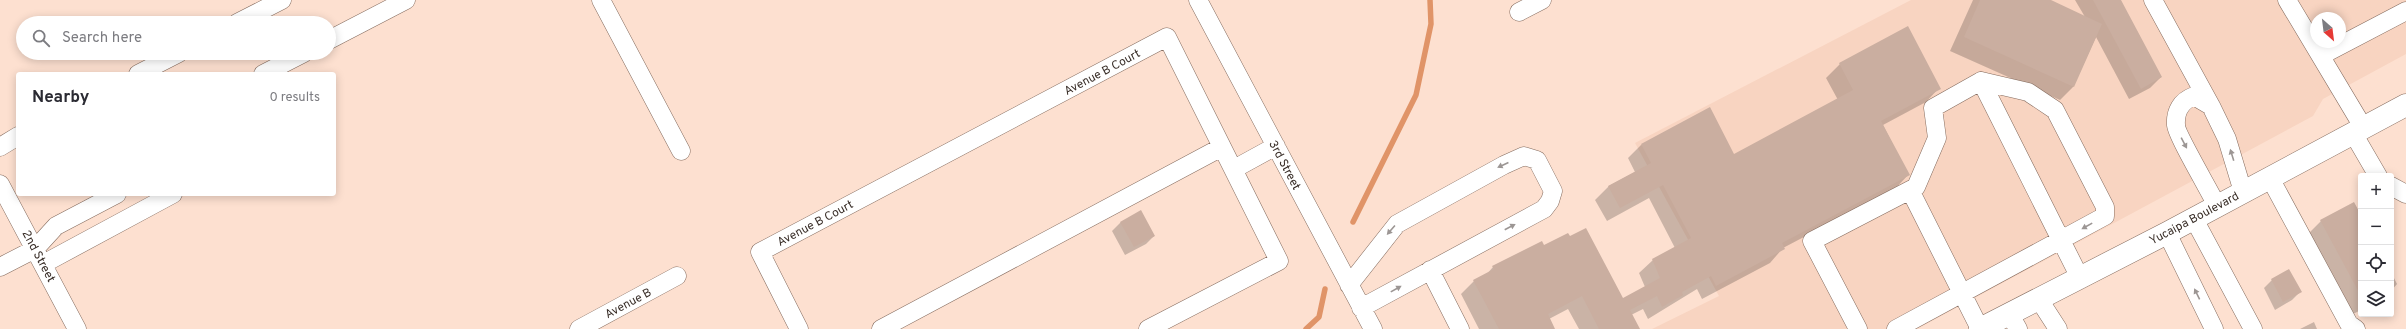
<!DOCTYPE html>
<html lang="en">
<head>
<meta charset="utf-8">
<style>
  :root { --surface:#fff; --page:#f2f2f3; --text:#2b2b33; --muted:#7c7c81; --line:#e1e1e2 }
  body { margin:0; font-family:Overpass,sans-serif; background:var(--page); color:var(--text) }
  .controls { position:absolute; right:12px; bottom:12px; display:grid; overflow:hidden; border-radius:4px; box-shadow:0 2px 10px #0003 }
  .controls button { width:36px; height:36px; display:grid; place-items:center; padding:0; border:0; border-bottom:1px solid var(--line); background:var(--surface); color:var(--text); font:20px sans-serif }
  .compass { position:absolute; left:2310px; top:12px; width:36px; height:36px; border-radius:50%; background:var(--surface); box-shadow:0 2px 10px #0003; rotate:152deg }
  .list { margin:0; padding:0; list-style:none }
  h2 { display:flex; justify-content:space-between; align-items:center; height:52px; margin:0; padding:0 16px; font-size:17px }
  h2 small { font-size:13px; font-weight:400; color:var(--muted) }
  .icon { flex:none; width:22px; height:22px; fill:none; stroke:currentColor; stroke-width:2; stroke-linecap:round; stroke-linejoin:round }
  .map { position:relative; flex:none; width:2406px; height:329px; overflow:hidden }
  .search { position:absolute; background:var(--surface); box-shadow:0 2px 10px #0003; left:16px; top:16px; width:320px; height:44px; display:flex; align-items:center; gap:10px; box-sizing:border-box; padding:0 14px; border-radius:22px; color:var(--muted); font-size:15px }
  .panel { position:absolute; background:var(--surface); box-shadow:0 2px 10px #0003; left:16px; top:72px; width:320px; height:124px; border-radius:4px }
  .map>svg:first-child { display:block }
  .built { fill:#f8d4c1; fill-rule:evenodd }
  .shadow { fill:#0003 }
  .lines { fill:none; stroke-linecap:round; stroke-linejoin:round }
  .stream { stroke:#e09468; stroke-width:5.5 }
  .building { fill:#caaea0 }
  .minor-casing { stroke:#856c5f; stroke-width:19 }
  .major-casing { stroke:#856c5f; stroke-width:23 }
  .minor { stroke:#fff; stroke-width:18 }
  .major { stroke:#fff; stroke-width:22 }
  .oneway { fill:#9c9694 }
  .labels { text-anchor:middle; stroke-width:3.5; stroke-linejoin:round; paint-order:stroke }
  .street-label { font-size:12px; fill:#392e28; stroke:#fff }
</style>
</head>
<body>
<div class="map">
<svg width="2406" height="329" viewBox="0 0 2406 329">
  <rect width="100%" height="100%" fill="#fde0d0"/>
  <path class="built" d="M1911,0h495v54l-83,45 -10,17 -396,213h-265l67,-33 -84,-153zM2316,18h24v24h-24z"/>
  <path class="shadow" d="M1973,0h76l36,17 -10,-17h45l41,77 -11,11 -21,11 -33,-62 -23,50 -13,13 -110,-49z
    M1907,28l32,60 -13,14 -43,23 25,50 -13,14 -112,59 -13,15 -68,36 -5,-10 -49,30 -5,-10 -12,6 8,14h-60l-11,-20 -19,10 5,10h-75l-18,-35 13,-13 12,-6 7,-8 77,-29 53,61 22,-12 -6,-14 14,-13 22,-12 -26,-50 -42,23 -12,-21 14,-14 26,-14 -7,-14 13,-13 93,10 104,-55 -12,-22 14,-14z
    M1141,212l13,24 -8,8 -21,11 -13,-24 8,-8z
    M2361,217v93l-8,4 -44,-81 12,-12z
    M2391,272l6,12 -6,7z
    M2272,280l28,12 -8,8 -17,10 -11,-22z
    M2314,322l3,7h-17z"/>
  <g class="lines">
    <path class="stream" d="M1353,222l63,-127 15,-71 -1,-24
      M1306,329l13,-12 6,-28"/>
  </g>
  <path class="building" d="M1980,0h71l51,24 -28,63 -110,-50z
    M2093,0h28l41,77 -21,12z
    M1908,26l33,63 -60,32 29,54 -128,68 3,6 -69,37 -5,-10 -29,16 1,3 -21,12 -5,-11 -27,14 10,19h-41l-17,-33 -34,18 7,15h-56l-26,-49 21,-11 -2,-3 50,-25 2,4 24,-12 2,3 16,-8 37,70 37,-20 -8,-19 39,-21 -28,-53 -43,23 -12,-22 43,-23 -10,-19 69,-37 24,47 119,-64 -14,-27z
    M2354,202l7,13v81l-41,-76z
    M1141,210l14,26 -21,11 -14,-25z
    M2289,269l13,23 -19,10 -12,-23z"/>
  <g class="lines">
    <defs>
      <path id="minor" d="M601,0l80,151
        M1198,0l175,329
        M2153,0l58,106
        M2287,0l76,127
        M1519,12l23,-12
        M237,23l45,-23
        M329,40l77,-40
        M2322,55l84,-44
        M138,74l41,-21
        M263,74l41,-21
        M2353,133l25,43
        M0,147l18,-11
        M1234,169l42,-23
        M2270,178l79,146 7,5
        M0,184l77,145
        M2391,186l15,8
        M1910,190l70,139
        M2217,206c-6,-13 -41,-72 -41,-81 -1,-14 5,-24 18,-29l17,10 16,33 16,53
        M2194,219l59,110
        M2167,233l47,96
        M43,264l130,-70
        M0,267l35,-18 21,-23 61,-32
        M1430,270l30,59
        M1349,285l48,-61 107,-59 20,-9 13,4 16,31 -3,10 -6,8 -183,99
        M2038,298l20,31
        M2009,313l9,16
        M579,329l98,-53
        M799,329l-39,-77 407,-215 112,224 -131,68
        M881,329l341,-182
        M1858,329l-46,-88 104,-54 21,-49 -4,-30 48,-27 98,195
        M1896,329l209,-113v-9l-50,-97 -27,-18 -47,-11"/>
      <path id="major" d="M1980,329l187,-96 239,-128"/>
    </defs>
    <use href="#minor" class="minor-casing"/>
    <use href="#major" class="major-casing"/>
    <use href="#minor" class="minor"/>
    <use href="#major" class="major"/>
  </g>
  <defs><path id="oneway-solid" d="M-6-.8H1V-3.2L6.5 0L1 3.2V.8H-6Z"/></defs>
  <g class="oneway">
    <use href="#oneway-solid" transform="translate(2184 143) rotate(62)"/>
    <use href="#oneway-solid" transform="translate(2232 155) rotate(-107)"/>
    <use href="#oneway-solid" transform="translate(1503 165) rotate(155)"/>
    <use href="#oneway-solid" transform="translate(2087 226) rotate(151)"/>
    <use href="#oneway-solid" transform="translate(1510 227) rotate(-28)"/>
    <use href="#oneway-solid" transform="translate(1391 230) rotate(131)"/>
    <use href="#oneway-solid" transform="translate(1396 289) rotate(-29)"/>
    <use href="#oneway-solid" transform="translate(2197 294) rotate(-116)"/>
  </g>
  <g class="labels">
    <g class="street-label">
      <text transform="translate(1102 72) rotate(-28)" y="4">Avenue B Court</text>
      <text transform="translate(1285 165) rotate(62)" y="4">3rd Street</text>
      <text transform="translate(2194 218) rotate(-28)" y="4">Yucaipa Boulevard</text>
      <text transform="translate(815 223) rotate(-28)" y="4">Avenue B Court</text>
      <text transform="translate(39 256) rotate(62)" y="4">2nd Street</text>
      <text transform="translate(628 303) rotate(-28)" y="4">Avenue B</text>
    </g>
  </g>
</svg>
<div class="controls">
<button>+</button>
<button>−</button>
<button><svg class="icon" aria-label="locate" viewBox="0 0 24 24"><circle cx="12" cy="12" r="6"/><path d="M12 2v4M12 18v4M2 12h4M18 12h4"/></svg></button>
<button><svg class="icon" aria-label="layers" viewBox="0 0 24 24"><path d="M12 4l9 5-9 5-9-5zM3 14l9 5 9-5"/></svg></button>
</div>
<svg class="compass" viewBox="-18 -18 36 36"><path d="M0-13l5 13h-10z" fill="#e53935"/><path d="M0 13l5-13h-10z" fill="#7c7c81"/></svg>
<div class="search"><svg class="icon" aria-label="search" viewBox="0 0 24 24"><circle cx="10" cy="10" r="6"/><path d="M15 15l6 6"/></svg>Search here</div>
<section class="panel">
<h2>Nearby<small>0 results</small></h2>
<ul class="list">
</ul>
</section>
</div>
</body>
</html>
